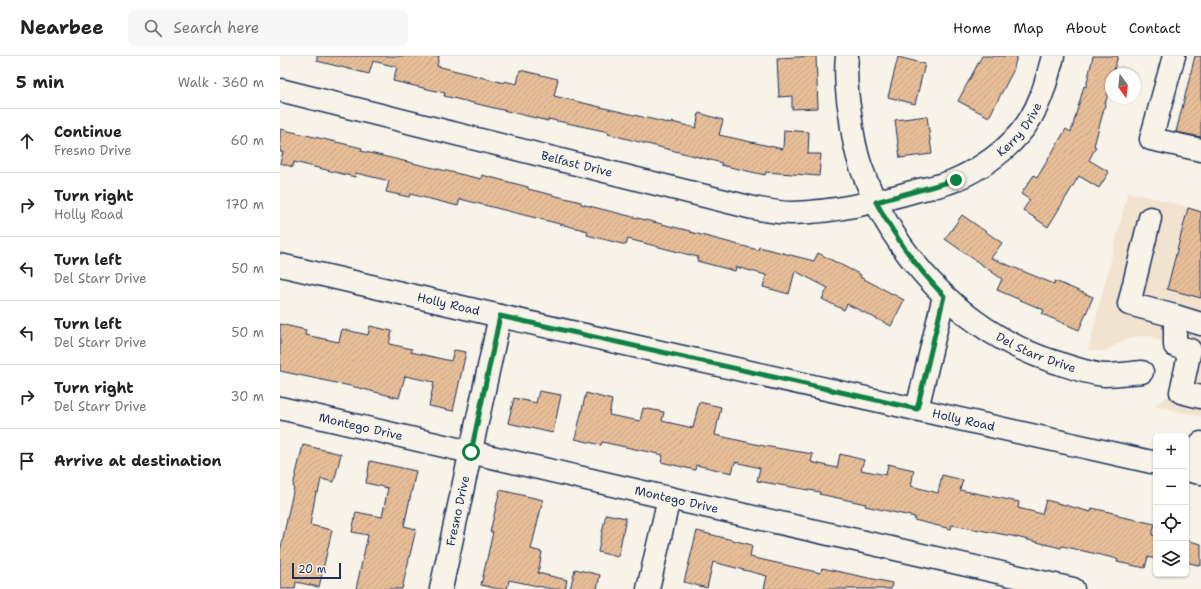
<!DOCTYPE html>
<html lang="en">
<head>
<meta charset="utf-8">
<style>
  :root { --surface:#fff; --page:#f6f6f6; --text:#222; --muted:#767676; --line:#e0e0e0 }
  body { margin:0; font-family:"Shantell Sans",sans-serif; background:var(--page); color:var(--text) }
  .controls { position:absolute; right:12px; bottom:12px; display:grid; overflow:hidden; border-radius:6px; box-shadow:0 1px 3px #0004 }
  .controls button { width:36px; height:36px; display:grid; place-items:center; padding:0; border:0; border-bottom:1px solid var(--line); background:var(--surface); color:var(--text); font:20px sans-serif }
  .compass { position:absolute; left:825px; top:12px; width:36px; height:36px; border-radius:50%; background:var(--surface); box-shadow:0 1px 3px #0004; rotate:165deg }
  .scale { position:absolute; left:12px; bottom:10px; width:49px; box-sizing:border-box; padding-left:4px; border:2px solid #1b2f5e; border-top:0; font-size:11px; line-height:14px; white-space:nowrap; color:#1b2f5e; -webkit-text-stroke:3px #f7f3e8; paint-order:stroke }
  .stop { position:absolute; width:12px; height:12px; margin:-9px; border:3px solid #0b8043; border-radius:50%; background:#fff }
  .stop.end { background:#0b8043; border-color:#fff; box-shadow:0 1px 4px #0008 }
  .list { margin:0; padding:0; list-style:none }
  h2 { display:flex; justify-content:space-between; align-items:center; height:52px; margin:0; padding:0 16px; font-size:17px }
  h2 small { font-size:13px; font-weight:400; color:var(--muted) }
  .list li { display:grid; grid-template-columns:26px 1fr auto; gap:12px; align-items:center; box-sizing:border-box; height:64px; padding:0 16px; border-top:1px solid var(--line) }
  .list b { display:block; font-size:15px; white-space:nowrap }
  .list p { margin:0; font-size:13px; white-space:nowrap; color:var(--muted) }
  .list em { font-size:13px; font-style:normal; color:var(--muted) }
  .icon { flex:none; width:22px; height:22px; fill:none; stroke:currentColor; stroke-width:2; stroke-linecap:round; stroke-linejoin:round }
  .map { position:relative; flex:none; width:921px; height:533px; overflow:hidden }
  header { display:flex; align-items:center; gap:24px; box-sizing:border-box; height:56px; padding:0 20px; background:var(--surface); border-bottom:1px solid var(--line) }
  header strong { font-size:19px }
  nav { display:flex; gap:22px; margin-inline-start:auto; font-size:14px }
  .search { width:280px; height:36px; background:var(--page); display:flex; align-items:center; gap:10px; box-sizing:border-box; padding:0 14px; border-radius:6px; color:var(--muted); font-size:15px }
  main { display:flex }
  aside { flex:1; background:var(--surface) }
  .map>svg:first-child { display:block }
  .built { fill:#f2e3d0 }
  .building { fill:url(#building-hatch); stroke:#1b2f5e }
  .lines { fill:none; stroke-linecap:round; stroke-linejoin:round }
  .minor-casing { stroke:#1b2f5e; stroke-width:25 }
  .major-casing { stroke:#1b2f5e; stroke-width:25 }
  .minor { stroke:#f7f3e8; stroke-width:22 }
  .major { stroke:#f7f3e8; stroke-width:22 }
  .route { stroke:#0b8043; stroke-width:5 }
  .labels { text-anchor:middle; stroke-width:4; stroke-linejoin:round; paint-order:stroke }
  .street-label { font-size:12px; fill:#1b2f5e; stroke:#f7f3e8 }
</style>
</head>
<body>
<header>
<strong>Nearbee</strong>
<div class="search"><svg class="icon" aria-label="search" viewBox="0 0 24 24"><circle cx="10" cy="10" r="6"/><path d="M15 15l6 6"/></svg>Search here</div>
<nav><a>Home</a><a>Map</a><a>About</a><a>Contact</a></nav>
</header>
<main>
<aside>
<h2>5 min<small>Walk · 360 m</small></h2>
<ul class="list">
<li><svg class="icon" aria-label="ahead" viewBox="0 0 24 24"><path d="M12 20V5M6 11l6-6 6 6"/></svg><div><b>Continue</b><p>Fresno Drive</p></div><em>60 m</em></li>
<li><svg class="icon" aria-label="right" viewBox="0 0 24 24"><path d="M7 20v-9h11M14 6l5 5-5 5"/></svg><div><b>Turn right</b><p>Holly Road</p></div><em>170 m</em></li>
<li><svg class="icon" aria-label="left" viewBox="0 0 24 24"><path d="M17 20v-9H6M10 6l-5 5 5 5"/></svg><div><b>Turn left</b><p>Del Starr Drive</p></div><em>50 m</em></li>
<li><svg class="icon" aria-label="left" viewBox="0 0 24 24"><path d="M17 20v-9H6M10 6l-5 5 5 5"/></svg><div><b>Turn left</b><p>Del Starr Drive</p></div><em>50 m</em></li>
<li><svg class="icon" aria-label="right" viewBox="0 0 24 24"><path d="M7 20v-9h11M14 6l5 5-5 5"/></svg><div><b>Turn right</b><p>Del Starr Drive</p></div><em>30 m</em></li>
<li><svg class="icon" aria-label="arrive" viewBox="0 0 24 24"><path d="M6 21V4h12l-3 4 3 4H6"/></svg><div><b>Arrive at destination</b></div></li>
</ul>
</aside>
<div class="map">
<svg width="921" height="533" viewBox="0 0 921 533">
  <defs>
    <pattern id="building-hatch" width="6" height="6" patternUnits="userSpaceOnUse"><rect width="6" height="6" fill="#e8be98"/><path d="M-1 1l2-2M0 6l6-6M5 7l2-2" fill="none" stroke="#c6a485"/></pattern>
  </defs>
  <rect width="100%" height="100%" fill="#f7f3e8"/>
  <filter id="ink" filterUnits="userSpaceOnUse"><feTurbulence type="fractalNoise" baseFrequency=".025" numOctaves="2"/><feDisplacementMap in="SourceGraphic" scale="8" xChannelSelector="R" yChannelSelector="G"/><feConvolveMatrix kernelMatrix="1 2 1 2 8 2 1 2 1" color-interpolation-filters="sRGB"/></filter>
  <g filter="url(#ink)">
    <path class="built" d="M848,136l73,18v207l-47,-12 18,-11 6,-17 -2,-18 -8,-14 -15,-8 -14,-1 -11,2 -25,14 -15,-2z"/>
    <path class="building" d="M37,0h122l-2,10 67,17v-2l13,3 3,-14 38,9 -4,17 118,28v-2l24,6 3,-15 24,7 -4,15 64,14 1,-19 25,2 -1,22h13l-2,22 -53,-4 -1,3 -44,-10 1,-2 -114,-29 1,-2 -61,-13v2l-58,-14 -46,-11 1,-3 -52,-12 4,-14 -24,-6 -4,13 -52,-13z
      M536,0l2,52 -26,1v-13l-13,1 -2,-39z
      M702,0h35l-4,15 -24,46 -31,-16z
      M813,0h25l-5,18h-2v8l-17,64 2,1 -7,13 20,12 -10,16 -20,-12 -31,51 -25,-17 7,-10 -9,-6 13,-19 3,3 29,-49 5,3 13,-46 2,1z
      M915,0h6v81l-25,-5z
      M618,1l27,7 -10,40 -27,-7z
      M647,60l5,38 -32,4 -5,-38z
      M0,73l82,19 -1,3 120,28 1,-4 46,12v2l53,13v2l109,27v1l68,18 1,-3 55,14 4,-8 43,22 -1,2 44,23 -13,26 -44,-22 -3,6 -22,-11 6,-11 -33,-17 -6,23 -26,-7 3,-12 -30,-8 -1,4 -38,-10 1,-4 -70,-18 -2,6 -39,-10 1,-4 -128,-32 -2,7 -48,-12 -1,3 -23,-5 3,-11 -33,-8 -1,4 -61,-15 -1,5 -13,-4 3,-11h-3z
      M908,152l13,4v86l-34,-9z
      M682,159l40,28 -11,15 63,26 1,-3 38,16 -14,33 -37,-16 2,-4 -47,-20 5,-11 -57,-40z
      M0,268l26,6 -1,5 34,7 3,-13 26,6 2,-9 22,5 -3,13 23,5 -1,3 40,9 3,-11 12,2 -13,59 -24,-5 5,-24 -29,-6 -6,22 -44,-11 -75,-16z
      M259,335l22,4 -8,38 -45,-10 6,-25 22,5z
      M306,337l26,7 -3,15 31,6 3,-13 21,4 -2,9 31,7 6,-26 22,5 -6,28 49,11 49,8 -2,8 26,6 3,-14 24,6 -3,10 25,5 2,-11 26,6 -3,16 27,7 4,-18 21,5 -3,10 59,12 -1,6 24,6 4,-14 45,12 1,-4 26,6v2l37,8 -3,11 4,1v23l-8,-2 -3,11 -28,-6 1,-3 -56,-13 -1,2 -49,-12 -60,-11 -1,4 -37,-9 1,-3 -50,-11 1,-2 -47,-10 1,-2 -63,-11 3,-13 -25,-6 -3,11 -36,-8 -1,5 -34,-8 2,-7 -61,-13 -1,3 -26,-6z
      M23,389l38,9 -7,28 -13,-3 -3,14 -2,-1 -6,33 22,5 -13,57 -23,-5 -1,7h-15v-37l14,-65 -1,-1z
      M90,405l46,10 -12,55 12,3 -14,60h-46l12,-54 -16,-3 4,-20 26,5 6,-29 -22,-5z
      M220,434l43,10 -12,49 11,3 -4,21 29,7 -2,9h-13l-43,-9 -2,9h-8l-18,-4 12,-53h-3z
      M326,458l20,4 -8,39 -20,-5z
      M417,475l55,14 -2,12 71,16 1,-5 70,15 -1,6h-127l3,-13 -54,-14 -6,26 -23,-6z
      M906,484l15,4v22l-15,-4z
      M295,513l25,6 -3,14h-27z"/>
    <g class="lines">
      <defs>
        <g id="minor">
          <path id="s1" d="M567,0c-2,19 0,39 3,57 2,18 5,37 11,54 32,89 103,166 194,195 16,5 34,12 50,13 12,0 25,-2 37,-3"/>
          <path d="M894,0l-23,83 50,11"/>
          <path id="s2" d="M0,34l473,118c12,2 26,5 39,5 43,-1 85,-11 127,-23 13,-3 27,-5 38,-11 24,-11 46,-26 63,-46 19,-22 26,-50 33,-77"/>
          <path d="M870,162l-21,86 46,12"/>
          <path d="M921,268l-26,-8v30l15,4 -9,42 20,5"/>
          <path id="s3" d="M0,352l389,90 404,91"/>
          <path d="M637,353l27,-113"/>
          <path d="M915,416l6,-29"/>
          <path id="s4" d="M161,533l59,-273"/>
          <path d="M368,533l21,-91"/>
        </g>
        <g id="major">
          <path id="s5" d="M0,209l220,51 656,147"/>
          <path d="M906,414l15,3"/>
        </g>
      </defs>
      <use href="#minor" class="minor-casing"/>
      <use href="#major" class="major-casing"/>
      <use href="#minor" class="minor"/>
      <use href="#major" class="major"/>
    </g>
  </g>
  <g class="lines" filter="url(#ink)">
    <path class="route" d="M191,396l29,-136 417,93 27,-113c-28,-29 -49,-59 -68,-94l80,-22"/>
  </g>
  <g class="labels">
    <g class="street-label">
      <text dy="4" stroke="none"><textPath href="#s2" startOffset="777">Kerry Drive</textPath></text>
      <text dy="4" stroke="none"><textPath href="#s2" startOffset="306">Belfast Drive</textPath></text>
      <text dy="4" stroke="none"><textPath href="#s5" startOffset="173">Holly Road</textPath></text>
      <text dy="4" stroke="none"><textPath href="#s1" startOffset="376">Del Starr Drive</textPath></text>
      <text dy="4" stroke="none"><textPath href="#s5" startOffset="701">Holly Road</textPath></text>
      <text dy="4" stroke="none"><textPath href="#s3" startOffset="83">Montego Drive</textPath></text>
      <text dy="4" stroke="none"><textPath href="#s3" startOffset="407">Montego Drive</textPath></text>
      <text dy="4" stroke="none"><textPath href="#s4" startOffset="80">Fresno Drive</textPath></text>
    </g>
  </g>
</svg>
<div class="controls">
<button>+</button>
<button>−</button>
<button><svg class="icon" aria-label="locate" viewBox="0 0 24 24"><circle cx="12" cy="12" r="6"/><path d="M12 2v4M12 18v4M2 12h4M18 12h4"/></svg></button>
<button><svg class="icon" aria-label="layers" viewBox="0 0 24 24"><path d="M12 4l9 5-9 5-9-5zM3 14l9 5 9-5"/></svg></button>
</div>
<svg class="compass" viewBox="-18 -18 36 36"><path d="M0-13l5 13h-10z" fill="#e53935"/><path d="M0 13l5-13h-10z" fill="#767676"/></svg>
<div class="scale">20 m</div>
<div class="stop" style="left:191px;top:396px"></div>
<div class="stop end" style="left:676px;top:124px"></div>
</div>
</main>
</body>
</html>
